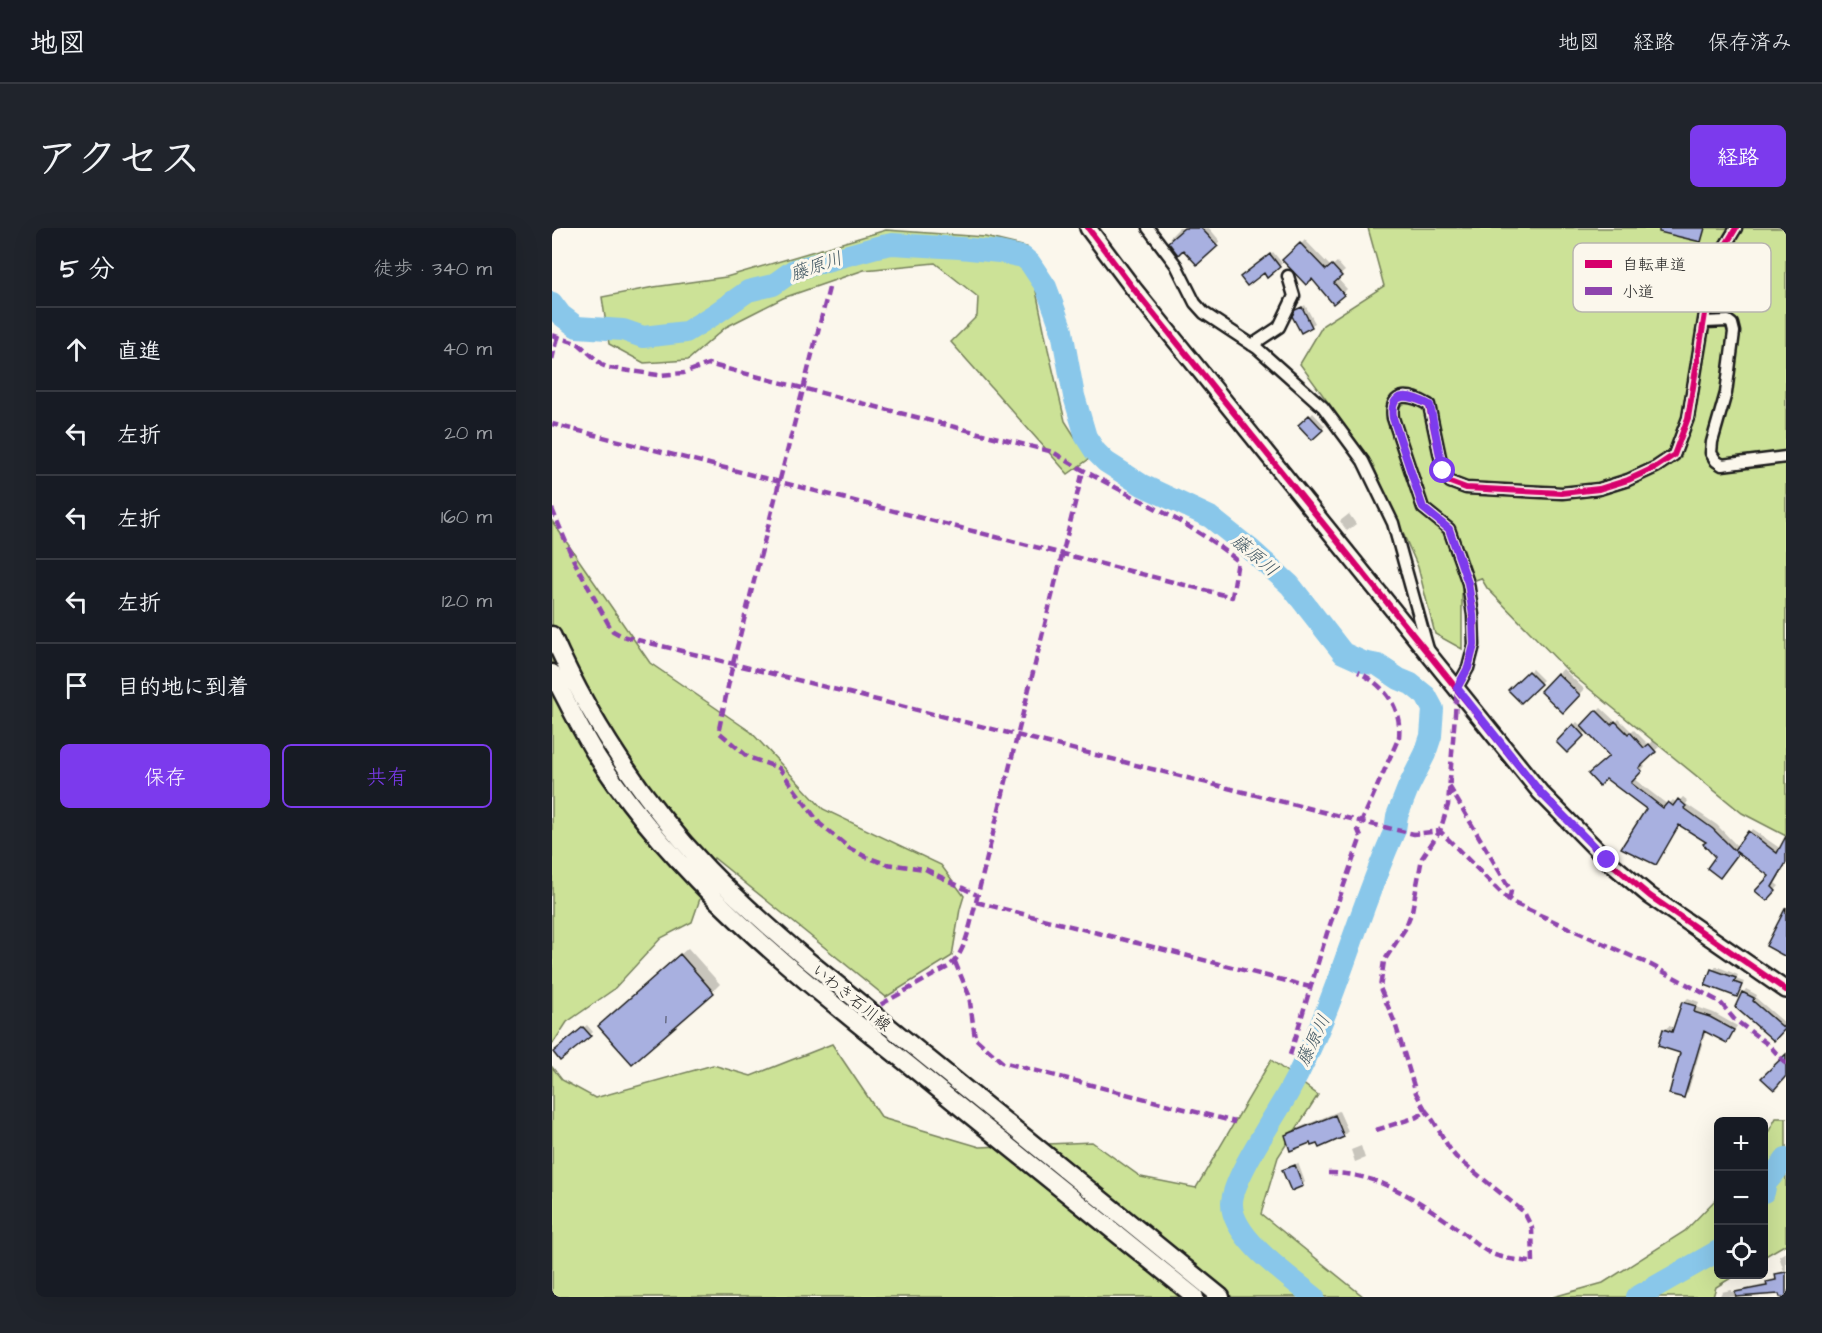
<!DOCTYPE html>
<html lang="ja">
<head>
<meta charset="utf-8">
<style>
  :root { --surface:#171b24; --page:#20242c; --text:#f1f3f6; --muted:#9ea1a6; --line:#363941; --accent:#7c3aed }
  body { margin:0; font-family:"Architects Daughter","Klee One",sans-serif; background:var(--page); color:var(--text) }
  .controls { position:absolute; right:18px; bottom:18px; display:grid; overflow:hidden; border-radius:9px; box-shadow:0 6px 24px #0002 }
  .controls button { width:54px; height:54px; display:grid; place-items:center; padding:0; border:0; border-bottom:2px solid var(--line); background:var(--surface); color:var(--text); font:30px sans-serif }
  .stop { position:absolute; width:18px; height:18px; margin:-14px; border:4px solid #7c3aed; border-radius:50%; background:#fff }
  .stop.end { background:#7c3aed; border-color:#fff; box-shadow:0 2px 6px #0008 }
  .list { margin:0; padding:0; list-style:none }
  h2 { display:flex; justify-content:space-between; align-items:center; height:78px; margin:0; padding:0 24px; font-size:26px }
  h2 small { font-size:20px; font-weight:400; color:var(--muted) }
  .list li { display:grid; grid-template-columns:39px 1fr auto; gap:18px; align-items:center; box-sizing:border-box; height:84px; padding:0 24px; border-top:2px solid var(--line) }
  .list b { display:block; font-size:22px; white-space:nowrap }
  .list em { font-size:20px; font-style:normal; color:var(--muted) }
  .actions { display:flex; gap:12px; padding:18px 24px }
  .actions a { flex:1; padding:14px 0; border:2px solid var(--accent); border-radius:9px; text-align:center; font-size:21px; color:var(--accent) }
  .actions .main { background:var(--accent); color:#fff }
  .icon { flex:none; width:33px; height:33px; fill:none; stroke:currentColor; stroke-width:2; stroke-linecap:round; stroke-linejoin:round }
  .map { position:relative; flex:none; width:1234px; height:1069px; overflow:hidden; border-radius:9px }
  header { display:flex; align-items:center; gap:36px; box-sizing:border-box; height:84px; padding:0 30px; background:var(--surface); border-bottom:2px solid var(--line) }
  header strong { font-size:28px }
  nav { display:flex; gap:33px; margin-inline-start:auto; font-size:21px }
  .intro { display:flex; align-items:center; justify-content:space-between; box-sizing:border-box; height:144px; padding:0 36px }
  h1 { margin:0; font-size:42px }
  .button { padding:15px 27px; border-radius:9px; background:var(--accent); color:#fff; font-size:21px; font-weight:700 }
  main { display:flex; gap:36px; padding:0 36px }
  aside { flex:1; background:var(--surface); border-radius:9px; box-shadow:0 6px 24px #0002 }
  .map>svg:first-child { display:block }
  .green { fill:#cce297; stroke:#747f5a; stroke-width:1.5 }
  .shadow { fill:#0003 }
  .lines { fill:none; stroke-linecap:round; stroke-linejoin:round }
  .river { stroke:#89c7ea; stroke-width:22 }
  .building { fill:#a8b0e0; stroke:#1c1c1c; stroke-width:1.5 }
  .street-casing { stroke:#1c1c1c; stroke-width:15 }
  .secondary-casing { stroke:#1c1c1c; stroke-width:20 }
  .primary-casing { stroke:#1c1c1c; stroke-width:21 }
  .street { stroke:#fbf7ec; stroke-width:10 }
  .secondary { stroke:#fbf7ec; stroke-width:15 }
  .primary { stroke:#fbf7ec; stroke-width:16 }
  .quiet { stroke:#8e44ad; stroke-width:4.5; stroke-dasharray:9 4.5; stroke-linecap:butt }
  .cycleway-casing { stroke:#fbf7ec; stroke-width:10 }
  .cycleway { stroke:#d6006c; stroke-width:6 }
  .route { stroke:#7c3aed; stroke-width:8 }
  .labels { text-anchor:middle; stroke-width:6; stroke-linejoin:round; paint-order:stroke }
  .number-label { font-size:14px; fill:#3f414d }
  .street-label { font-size:16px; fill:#1c1c1c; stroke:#fbf7ec }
  .water-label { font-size:18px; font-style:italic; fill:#425864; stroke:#fbf7ec }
  .key { fill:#fbf7ec; stroke:#b8b5ae; stroke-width:1.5 }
  .key-label { font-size:16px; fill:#1c1c1c }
</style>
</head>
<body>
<header>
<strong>地図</strong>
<nav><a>地図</a><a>経路</a><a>保存済み</a></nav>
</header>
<div class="intro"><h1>アクセス</h1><a class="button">経路</a></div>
<main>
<aside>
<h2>5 分<small>徒歩 · 340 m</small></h2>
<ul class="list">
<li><svg class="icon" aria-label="ahead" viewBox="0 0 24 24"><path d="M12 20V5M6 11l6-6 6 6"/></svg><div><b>直進</b></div><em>40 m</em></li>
<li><svg class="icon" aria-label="left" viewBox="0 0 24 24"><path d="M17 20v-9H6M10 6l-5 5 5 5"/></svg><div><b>左折</b></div><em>20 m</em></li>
<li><svg class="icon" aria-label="left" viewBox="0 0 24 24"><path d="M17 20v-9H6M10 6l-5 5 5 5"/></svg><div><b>左折</b></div><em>160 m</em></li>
<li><svg class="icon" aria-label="left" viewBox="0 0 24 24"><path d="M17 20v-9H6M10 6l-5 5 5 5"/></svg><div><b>左折</b></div><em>120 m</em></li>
<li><svg class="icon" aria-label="arrive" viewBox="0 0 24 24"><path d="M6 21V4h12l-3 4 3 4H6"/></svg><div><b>目的地に到着</b></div></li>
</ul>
<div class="actions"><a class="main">保存</a><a>共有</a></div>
</aside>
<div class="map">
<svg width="1234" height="1069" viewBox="0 0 1234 1069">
  <rect width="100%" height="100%" fill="#fbf7ec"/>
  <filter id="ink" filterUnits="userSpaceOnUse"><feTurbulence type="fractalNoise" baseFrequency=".0167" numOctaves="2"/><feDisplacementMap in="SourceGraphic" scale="12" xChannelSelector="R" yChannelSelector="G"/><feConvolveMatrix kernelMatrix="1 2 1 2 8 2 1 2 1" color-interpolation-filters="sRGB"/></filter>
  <g filter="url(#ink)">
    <path class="green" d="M816,0h418v608l-44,-23 -172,-140 -83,-85 -6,-10 -19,7v64l-27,-15 -17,-67 -47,-106 -71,-97 23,-39 61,-39z
      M334,2l99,7 42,10 21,102 17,72 24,38 -21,15 -117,-132 26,-26 1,-19 -43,-34 -71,7 -81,28 -57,29 -38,33 -44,3 -35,-19 -7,-47 52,-10 72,-10z
      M0,293l98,142 101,69 72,77 118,56 23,31 -4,13 -8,47 -66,41 -172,-139 -22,64 -31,16 -48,52 -46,32 -15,23z
      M280,816l50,74 98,29 112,-5 49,35 55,11 75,-128 47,35 -40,62 -17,57 103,83h-812v-230l10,13 33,18 118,-33 38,11z
      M1224,890h10v126l-22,13v-117z
      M1166,969v77l18,1 -20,12 -3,10h-160l50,-14 82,-52z"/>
    <path class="shadow" d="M627,0h30l11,13 -23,21 -14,-14 -14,-10z
      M753,12l26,27 6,-5 8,9 -8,7 10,11 -13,13 -22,-25 -28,-16z
      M721,24l9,11 -3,3 -34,8z
      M753,77l10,18 -13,8 -5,-20z
      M761,185l12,13 -13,12 -11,-13z
      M797,286l7,10 -9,7 -7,-10z
      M980,441l11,11 -22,21 -11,-11z
      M1011,441l21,20 -21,22 -21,-20z
      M1049,480l15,14 3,-3 13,13 2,-2 15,15 4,-4 6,6 -18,16 4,3 -11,13 34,26 5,-5 4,3 6,-6 5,4 -2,3 31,21 21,22 14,-18 29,20 5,-5v22l-11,17 4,3 -12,13 4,-23 -32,-24 -15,21 -7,-16 -9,-15 -28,-19 -21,37 -11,-51 -37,-53 -24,-25 -20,20 -9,-9 19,-20 5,5z
      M136,720l32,36 -7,7 -106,28z
      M1164,738l22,9 -2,4 8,3 -7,14 -30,-12z
      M1194,761l11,6 -1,3 30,26 -12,15 -31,-46z
      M1136,770l11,4 -2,5 17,6 23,13 -10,15 -21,-10 -18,61 -4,4 -2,-43 -18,-23 5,-4 6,2 8,-25z
      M35,797l6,7 -3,3 -32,14z
      M787,883l9,20 -5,5 -25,6 -31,-6 4,-5z
      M809,918l4,12 -10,4 -4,-12z
      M746,935l7,19 -3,3 -18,-15z
      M1234,1024v40l-31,5h-36l3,-5 9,-2v2l37,-8 3,-4 7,-2 -1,-3 7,-4 -5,-15z"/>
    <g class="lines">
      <path class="river" d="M0,75l9,12 16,12 46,3 20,7 43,-5 29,-18 33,-23 25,-6 21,-15 83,-23 15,-3 68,4 39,4 24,5 7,6 16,24 9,24 7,20 12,65 12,41 9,14 11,11 36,23 68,32 39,31 41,37 53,68 20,9 15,3 21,14 12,5 15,12 7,13 -2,27 -6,18 -17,34 -11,28 -2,14c-39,85 -60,179 -106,261 -13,24 -58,89 -57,113 0,34 58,73 82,93
        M1212,964l2,-9 20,-24
        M1085,1069l81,-46"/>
    </g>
    <path class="building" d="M632,0h17l17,18 -21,19 -14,-15 -5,5 -10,-13z
      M1107,0h46l-4,14 -42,-10z
      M748,15l26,27 6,-5 10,11 -8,7 10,12 -11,9 -21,-25 -6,6 -24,-25z
      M718,26l10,13 -13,11 -3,-5 -17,13 -7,-9z
      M750,79l10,20 -11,6 -9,-17 3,-6z
      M757,187l14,15 -11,10 -14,-15z
      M976,443l13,13 -20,19 -13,-13z
      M1005,445l23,22 -17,18 -23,-22z
      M1044,482l15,15 4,-4 13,13 2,-2 14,16 5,-4 7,8 -17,16 3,3 -11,12 32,25 5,-6 5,4 5,-7 8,7 -2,2 29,21 21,21 14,-19 29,22 9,-17v27l-14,24 4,4 -9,10 -12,-10 14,-15 -35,-26 4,4 -18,24 -13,-10 8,-11 -12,-13 3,-2 -27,-17 -23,40 -35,-17 25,-39 -40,-30 -7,7 -11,-12 21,-18 -28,-30z
      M1021,496l11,12 -17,17 -11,-11z
      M1234,679v50l-20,-11z
      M128,726l34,39 -82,71 -34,-38z
      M1159,741l25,9 -2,4 8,3 -5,12 -32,-12z
      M1190,764l12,6 -1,3 32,28 -11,12 -39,-34z
      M1130,774l14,4 -2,6 16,5 24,13 -7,13 -23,-12 -20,67 -15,-4 11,-41 -22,-7 5,-17 9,3z
      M31,799l8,9 -31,25 -7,-9z
      M1234,826v22l-12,14 -13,-12z
      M783,887l9,22 -25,11 -2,-4 -6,2 -1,-3 -20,8 -5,-16z
      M743,937l8,21 -12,5 -9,-21z
      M1234,1044v25h-6l-1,-3 -43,3 -1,-5 32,-6 -1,-4 10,-2 -1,-6z"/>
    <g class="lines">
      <defs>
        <path id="street" d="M596,0l28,37 19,38 9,10 53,35 66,59 40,54 30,62 35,126
          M1153,94l23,-1 4,3 2,8 -8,61 -14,49 -1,11 5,8 6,4 64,-8
          M700,117l27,-18 15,-31 -6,-20
          M905,460l11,-20 6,-23 -1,-30 -5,-32 -19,-54 -26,-21 -30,-90c-4,-29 19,-23 36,-13l14,66 7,11 16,6 96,5 37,-4 29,-9 28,-13 18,-12 14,-37 23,-141 5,-16 20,-33"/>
        <path id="secondary" d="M536,0l45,60 407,504 67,68 43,36 136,94"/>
        <path id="primary" d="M0,407c38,86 91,166 156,234 31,32 64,61 98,90l415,338
          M0,445c16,30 31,63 50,91 83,125 203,217 318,310 91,75 184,149 275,223"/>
      </defs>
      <use href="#street" class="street-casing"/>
      <use href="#secondary" class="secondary-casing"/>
      <use href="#primary" class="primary-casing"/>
      <use href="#street" class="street"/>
      <use href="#secondary" class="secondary"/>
      <use href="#primary" class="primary"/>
      <path class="quiet" d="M277,60l-96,375 -14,66 1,4 28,24 31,11 41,56 29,24 17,9 20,7 39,5 52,26
        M0,107l27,9 23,21 7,3 50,7 25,-2 24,-9 345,88c60,39 130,63 185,109l-6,36 -680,-173
        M0,132l5,-23
        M0,281l22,52 35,64 4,6 9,5 749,188 43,10 26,-3 69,70 142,64 69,37 14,17 36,27 16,18
        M897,558l62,105 -2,10
        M424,674l334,85
        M403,734l14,33 6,43 27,24 233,60
        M317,783l79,-44c18,-13 22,-44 28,-65l107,-431
        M738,827l37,-122 34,-96 -3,-7 41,-93c3,-30 -15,-52 -41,-65
        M824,902l41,-13 9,-6 -10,-18 -21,-70 -15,-35 4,-27 21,-32 7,-18 10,-53 18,-27 8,-26 9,-117
        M776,945c49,-1 92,28 130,56 11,8 22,19 34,25 12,5 28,6 41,9l-1,-35 -8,-16 -68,-55c-12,-14 -18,-32 -30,-46"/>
      <defs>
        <path id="cycleway" d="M536,0l45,60 407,504 67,68 43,36 136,94
          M905,460l11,-20 6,-23 -1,-30 -5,-32 -19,-54 -26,-21 -30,-90c-4,-29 19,-23 36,-13l14,66 7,11 16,6 96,5 37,-4 29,-9 28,-13 18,-12 14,-37 23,-141 5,-16 20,-33"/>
      </defs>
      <use href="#cycleway" class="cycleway-casing"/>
      <use href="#cycleway" class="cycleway"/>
    </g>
  </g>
  <g class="lines" filter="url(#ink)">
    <path class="route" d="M891,243l-13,-66c-19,-10 -41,-16 -37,13l30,90 26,21 19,54 5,32 1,30 -6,23 -11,20 83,104 67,68"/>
  </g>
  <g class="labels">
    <g class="number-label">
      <text x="114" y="795">1</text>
    </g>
    <g class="street-label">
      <text transform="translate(300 769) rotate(39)" y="6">いわき石川線</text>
    </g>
    <g class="water-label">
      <text transform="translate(264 38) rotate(-19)" y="6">藤原川</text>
      <text transform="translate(703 327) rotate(40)" y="6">藤原川</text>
      <text transform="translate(761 812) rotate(-64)" y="6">藤原川</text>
    </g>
  </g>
  <rect x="1021" y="15" width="198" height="69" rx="9" class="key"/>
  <rect x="1033" y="32" width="27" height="8" fill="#d6006c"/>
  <rect x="1033" y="59" width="27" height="8" fill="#8e44ad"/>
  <g class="key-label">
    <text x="1070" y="42">自転車道</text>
    <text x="1070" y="69">小道</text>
  </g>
</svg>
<div class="controls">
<button>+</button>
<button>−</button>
<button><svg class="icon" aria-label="locate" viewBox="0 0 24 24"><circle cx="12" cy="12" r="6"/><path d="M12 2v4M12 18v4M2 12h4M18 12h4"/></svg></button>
</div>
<div class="stop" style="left:891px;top:243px"></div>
<div class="stop end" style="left:1055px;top:632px"></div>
</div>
</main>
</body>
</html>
